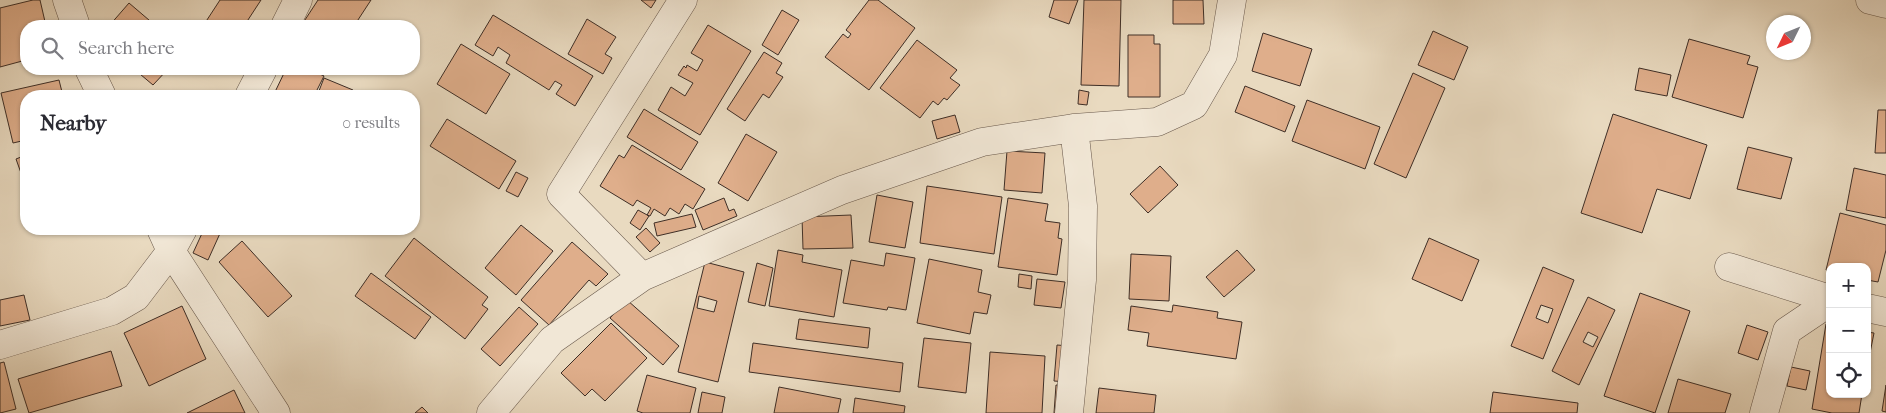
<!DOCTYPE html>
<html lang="en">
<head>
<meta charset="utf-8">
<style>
  :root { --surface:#fff; --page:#f2f2f3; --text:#2b2b33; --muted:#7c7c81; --line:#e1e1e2 }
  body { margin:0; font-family:"IM FELL French Canon",serif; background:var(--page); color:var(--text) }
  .controls { position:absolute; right:15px; bottom:15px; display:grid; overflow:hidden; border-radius:10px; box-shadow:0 1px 4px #0004 }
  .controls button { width:45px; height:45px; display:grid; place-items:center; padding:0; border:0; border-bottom:1px solid var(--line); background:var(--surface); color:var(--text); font:25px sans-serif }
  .compass { position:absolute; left:1766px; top:15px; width:45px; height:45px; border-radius:50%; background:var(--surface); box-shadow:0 1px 4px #0004; rotate:227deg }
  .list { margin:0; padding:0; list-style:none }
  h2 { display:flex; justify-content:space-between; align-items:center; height:65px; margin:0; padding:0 20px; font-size:21px }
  h2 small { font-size:16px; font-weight:400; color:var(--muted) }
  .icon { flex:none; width:28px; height:28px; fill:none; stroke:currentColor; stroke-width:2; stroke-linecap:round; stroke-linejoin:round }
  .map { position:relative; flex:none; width:1886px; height:413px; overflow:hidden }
  .search { position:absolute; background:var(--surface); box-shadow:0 1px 4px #0004; left:20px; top:20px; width:400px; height:55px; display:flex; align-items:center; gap:12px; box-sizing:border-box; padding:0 18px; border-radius:20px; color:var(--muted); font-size:19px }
  .panel { position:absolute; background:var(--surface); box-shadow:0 1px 4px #0004; left:20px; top:90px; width:400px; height:145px; border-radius:20px }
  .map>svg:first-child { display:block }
  .building { fill:#dfae8b; stroke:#3e2e26; fill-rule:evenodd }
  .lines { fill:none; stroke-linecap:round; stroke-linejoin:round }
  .minor-casing { stroke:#69594c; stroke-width:29 }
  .minor { stroke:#f1e7d6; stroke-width:28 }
</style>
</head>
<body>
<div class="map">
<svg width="1886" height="413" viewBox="0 0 1886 413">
  <rect width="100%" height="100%" fill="#e9dac0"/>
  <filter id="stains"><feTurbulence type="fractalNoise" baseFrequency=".004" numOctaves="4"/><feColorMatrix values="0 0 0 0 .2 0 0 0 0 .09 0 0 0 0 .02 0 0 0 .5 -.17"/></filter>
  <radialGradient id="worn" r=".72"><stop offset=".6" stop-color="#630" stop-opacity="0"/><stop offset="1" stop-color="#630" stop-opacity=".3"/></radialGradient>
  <path class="building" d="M33,0h7l6,26h-20v34l-26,7v-59z
    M220,0h41l-17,26h-41z
    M318,0h53l-17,26h-53z
    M641,0h15l-5,8z
    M869,0h9l37,28 -46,62 -44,-33 18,-23 5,4 3,-4 -5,-4z
    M1054,0h24l-9,24 -20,-7z
    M1084,0h37l-2,86 -38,-1z
    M1173,0h30l1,24h-31z
    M129,3l27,23h-47z
    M782,10l17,10 -21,35 -16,-10z
    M493,15l100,61 -18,30 -19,-12 6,-9 -7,-4 -6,9 -43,-27 4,-8 -12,-8 -5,9 -18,-11z
    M587,19l29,18 -11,17 7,4 -9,16 -35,-20z
    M708,25l43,26 -51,84 -42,-25 13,-23 14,9 8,-13 -15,-8 6,-9 2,2 1,-3 10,6 6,-11 -12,-7z
    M1433,31l35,16 -14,33 -36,-15z
    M1263,33l49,16 -12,37 -48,-15z
    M1128,35h26v9h6v53h-32z
    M1689,39l61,17 -3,8 11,3 -15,51 -71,-21z
    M917,40l40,30 -7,8 10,7 -13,15 -3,-2 -6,7 -5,-4 -13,17 -40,-30z
    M461,44l49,30 -24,40 -49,-30z
    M764,52l18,11 -6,10 7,4 -14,21 -6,-4 -18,27 -18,-12z
    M1639,68l32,7 -4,21 -32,-6z
    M134,69h34l-15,16z
    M286,69h23l15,7 -10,20h-36l-4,-2z
    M1413,73l32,15 -39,90 -32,-14z
    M324,78l29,12 -3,6h-33z
    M59,80l4,16h-37v44l-13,3 -12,-50z
    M1245,86l50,20 -10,26 -50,-20z
    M1079,90l10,2 -2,13 -9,-1z
    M1307,100l73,27 -15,42 -73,-28z
    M644,109l54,33 -17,28 -54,-33z
    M1878,110h8v43h-11z
    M1613,114l94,31 -17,54 -33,-10 -15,44 -61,-20z
    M955,115l5,17 -23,7 -5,-18z
    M447,119l69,42 -17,28 -69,-43z
    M746,134l31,18 -29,49 -30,-18z
    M632,145l73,44 -12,20 -8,-5 -6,10 -9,-6 -5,8 -11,-7 -4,7 -3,-1 4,-7 -14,-8 -4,6 -33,-20 19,-31 5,3z
    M1748,147l44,11 -11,41 -44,-10z
    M1007,151l38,2 -3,40 -38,-3z
    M26,155v32l-10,-28z
    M1160,166l18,19 -30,28 -18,-19z
    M1854,168l32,7v43l-40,-8z
    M516,172l12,6 -10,19 -12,-6z
    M927,186l75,11 -8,57 -74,-11z
    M877,195l36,7 -8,46 -36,-6z
    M724,198l5,13 5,-2 3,7 -34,14 -8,-20z
    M1008,198l40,6 -3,17 15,2 -2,15 4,1 -5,36 -59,-8z
    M638,210l11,6 -9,14 -10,-7z
    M1840,213l46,12v25l-8,32 -11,-2v-13h-37v3h-4z
    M692,214l4,13 -39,9 -3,-13z
    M851,215l2,33 -50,1 -1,-32z
    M521,225l32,26 -37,44 -31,-27z
    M646,228l14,15 -10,9 -14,-15z
    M204,229h18l-14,31 -15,-7z
    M414,238l74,59 -6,8 6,4 -23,30 -80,-63z
    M1429,238l50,22 -17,41 -50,-22z
    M242,241l50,55 -24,21 -49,-55z
    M572,242l36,32 -12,12 -7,-6 -40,45 -28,-25z
    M778,250l25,5 -1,7 40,8 -8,47 -65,-11z
    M1237,250l18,20 -31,27 -18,-20z
    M886,253l29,5 -9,52 -18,-3 -1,3 -44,-7 8,-43 33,6z
    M1131,254l40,2 -2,45 -40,-2z
    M929,259l53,11 -4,22 13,3 -4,19 -13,-2 -4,22 -53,-11z
    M705,262l39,10 -26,110 -40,-10zM699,296l18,5 -3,11 -17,-4z
    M757,263l16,5 -8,38 -17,-4z
    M1543,267l31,13 -31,79 -32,-13zM1541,305l12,4 -5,14 -12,-5z
    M371,273l60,44 -16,22 -60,-43z
    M1019,274l13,2 -1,13 -13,-2z
    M1037,279l28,3 -4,26 -27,-3z
    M1640,293l50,18 -35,102 -51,-17z
    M24,295l6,25 -30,6v-26z
    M1588,297l27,13 -36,75 -27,-14zM1588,332l10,5 -5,10 -10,-5z
    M627,300l52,46 -16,19 -53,-47z
    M1173,305l45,7 -1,6 25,4 -6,37 -89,-13 2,-13 -21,-3 3,-24 41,6z
    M182,306l24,53 -57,27 -25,-53z
    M519,307l19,17 -38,42 -19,-17z
    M799,319l71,9 -2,20 -72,-9z
    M611,323l36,35 -42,43 -13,-12 -7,7 -24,-23z
    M1826,324l4,1v69h32l-3,19h-27l-20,-4z
    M1747,325l21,7 -10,28 -20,-7z
    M1867,332l7,1 -7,35z
    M924,338l47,5 -5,50 -48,-6z
    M753,343l150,20 -3,29 -151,-20z
    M1057,345l13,1 -2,36 -14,-1z
    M111,351l11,35 -93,27 -11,-34z
    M990,352l55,4 -3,57h-56z
    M4,362l12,47 -16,4v-50z
    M1791,367l19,4 -4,19 -19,-4z
    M647,375l49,13 -6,25h-47l-6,-2z
    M1678,379l53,15 -6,19h-57z
    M1056,385l13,1 -2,27h-13z
    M1886,385v27l-4,-1z
    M779,387l62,12 -3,14h-64z
    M1099,388l57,7 -2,18h-58z
    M234,390l11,23h-58z
    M702,392l23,5 -3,16h-24z
    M1493,392l85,11 -1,10h-87z
    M855,398l50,8 -1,7h-51z
    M422,407l6,6h-13z"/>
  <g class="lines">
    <defs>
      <path id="minor" d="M67,0l9,26
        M1870,0l16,4
        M285,26l13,-26
        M89,69l13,27
        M249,96l14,-27
        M161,229l10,22 105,162
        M1729,267l101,32
        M642,277l-81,-83 122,-194
        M1867,308l19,4
        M0,345l112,-34 24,-14 35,-46 12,-22
        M491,413l61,-73 90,-63 200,-87 140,-48 92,-14 83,-6 37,-17 29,-50 9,-55
        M1069,413l13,-133 1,-74 -9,-78
        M1764,413l23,-82 43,-29"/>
    </defs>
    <use href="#minor" class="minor-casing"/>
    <use href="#minor" class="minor"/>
  </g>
  <rect width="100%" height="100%" filter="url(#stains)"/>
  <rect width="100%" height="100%" fill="url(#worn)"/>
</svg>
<div class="controls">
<button>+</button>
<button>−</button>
<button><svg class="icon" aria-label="locate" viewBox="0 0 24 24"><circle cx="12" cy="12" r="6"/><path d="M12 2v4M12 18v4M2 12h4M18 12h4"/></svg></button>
</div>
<svg class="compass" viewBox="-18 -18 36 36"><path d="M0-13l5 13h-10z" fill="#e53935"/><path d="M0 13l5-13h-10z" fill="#7c7c81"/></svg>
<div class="search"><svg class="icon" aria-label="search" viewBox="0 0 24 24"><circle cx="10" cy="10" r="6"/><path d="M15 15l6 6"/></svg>Search here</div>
<section class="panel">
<h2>Nearby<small>0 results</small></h2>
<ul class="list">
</ul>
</section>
</div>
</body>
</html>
